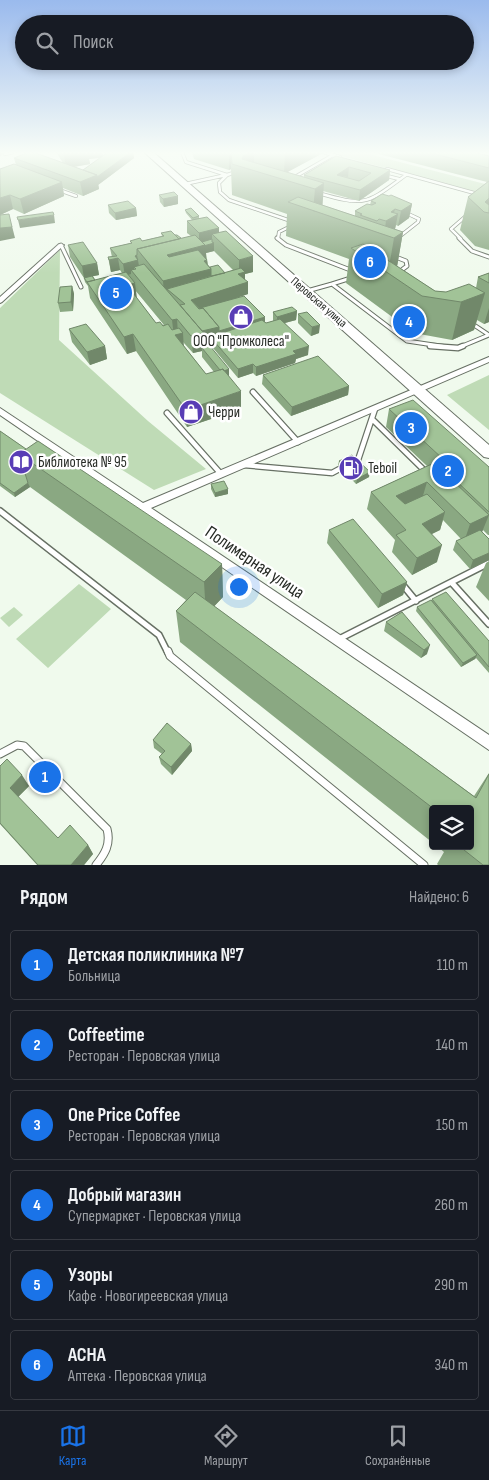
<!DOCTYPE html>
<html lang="ru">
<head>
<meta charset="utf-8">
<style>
  :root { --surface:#171b24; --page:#20242c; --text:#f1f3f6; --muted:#9ea1a6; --line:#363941; --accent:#1a73e8 }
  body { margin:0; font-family:"Sofia Sans Condensed",sans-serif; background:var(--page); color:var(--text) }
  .controls { position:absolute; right:15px; bottom:15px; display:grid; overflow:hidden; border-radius:5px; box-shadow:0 2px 8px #0003 }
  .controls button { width:45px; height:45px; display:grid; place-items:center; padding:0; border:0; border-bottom:1px solid var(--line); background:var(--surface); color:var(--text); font:25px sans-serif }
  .you { position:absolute; left:238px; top:586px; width:18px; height:18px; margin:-12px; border:4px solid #fff; border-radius:50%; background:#1a73e8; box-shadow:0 0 0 8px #1a73e833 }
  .badge { display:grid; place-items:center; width:32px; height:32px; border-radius:50%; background:var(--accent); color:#fff; font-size:16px; font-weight:700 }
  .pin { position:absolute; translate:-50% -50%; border:2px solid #fff; box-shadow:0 1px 5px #0006 }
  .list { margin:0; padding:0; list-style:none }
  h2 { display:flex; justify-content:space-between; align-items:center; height:65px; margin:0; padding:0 20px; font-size:21px }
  h2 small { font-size:16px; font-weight:400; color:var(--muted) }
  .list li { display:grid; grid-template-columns:32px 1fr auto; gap:15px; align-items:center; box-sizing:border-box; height:70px; margin:0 10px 10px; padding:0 10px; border:1px solid var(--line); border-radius:5px }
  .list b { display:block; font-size:19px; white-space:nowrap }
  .list p { margin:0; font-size:16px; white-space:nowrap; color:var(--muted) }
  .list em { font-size:16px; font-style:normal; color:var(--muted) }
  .icon { flex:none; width:28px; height:28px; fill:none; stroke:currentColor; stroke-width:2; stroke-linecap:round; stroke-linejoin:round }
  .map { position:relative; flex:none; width:489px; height:865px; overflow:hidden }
  .search { position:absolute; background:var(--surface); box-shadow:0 2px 8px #0003; left:15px; right:15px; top:15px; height:55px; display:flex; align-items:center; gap:12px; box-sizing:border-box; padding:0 18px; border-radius:28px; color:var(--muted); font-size:19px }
  .sheet { height:545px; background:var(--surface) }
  nav { display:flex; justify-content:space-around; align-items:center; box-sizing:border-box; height:70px; border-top:1px solid var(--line); background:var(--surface); font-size:14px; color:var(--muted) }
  nav a { display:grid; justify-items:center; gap:2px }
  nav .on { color:var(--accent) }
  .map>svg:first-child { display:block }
  .green { fill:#bfdbb6 }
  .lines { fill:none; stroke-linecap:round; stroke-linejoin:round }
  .service-far4-casing { stroke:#677064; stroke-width:4 }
  .service-far3-casing { stroke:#677064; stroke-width:5 }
  .service-far2-casing { stroke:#677064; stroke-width:7 }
  .service-far1-casing { stroke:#677064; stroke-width:8 }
  .service-casing { stroke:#677064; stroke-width:9 }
  .minor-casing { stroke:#677064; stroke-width:2 }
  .secondary-casing { stroke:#677064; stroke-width:2 }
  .service-far4 { stroke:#fff; stroke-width:2.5 }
  .service-far3 { stroke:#fff; stroke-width:3 }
  .service-far2 { stroke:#fff; stroke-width:4.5 }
  .service-far1 { stroke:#fff; stroke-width:5 }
  .service { stroke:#fff; stroke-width:7 }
  .minor { fill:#fff; fill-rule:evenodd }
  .secondary { fill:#fff; fill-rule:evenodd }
  .wall { fill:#8aa882; fill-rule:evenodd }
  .shaded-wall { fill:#71886a }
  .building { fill:#a1c397; stroke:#71886a; fill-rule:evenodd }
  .labels { text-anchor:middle; stroke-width:5; stroke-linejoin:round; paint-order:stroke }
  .far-street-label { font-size:12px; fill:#262a25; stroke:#fff }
  .poi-label { font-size:15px; fill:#262a25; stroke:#fff; text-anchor:start }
  .near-street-label { font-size:18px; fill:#262a25; stroke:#fff }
</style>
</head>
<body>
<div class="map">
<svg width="489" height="865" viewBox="0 0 489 865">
  <rect width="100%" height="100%" fill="#f0faed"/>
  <path class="green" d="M326,152h35l128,33v11z
    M60,250l-1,90 89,81 58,48 -52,21 -154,-97v-85z
    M489,375v55l-42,-35z
    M79,584l32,25 -63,59 -32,-29z
    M14,607l9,8 -14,12 -9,-9z"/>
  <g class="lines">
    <defs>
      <path id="service-far4" d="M182,152l4,10 41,13
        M323,152l17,5
        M5,154l9,-2
        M387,169l102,28
        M236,172l-9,3 -8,8 1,9 9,8 62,21
        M383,175l16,4
        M293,178l40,-23
        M185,184l41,-9
        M59,190l17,6
        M318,193c49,14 48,11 88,-18
        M399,237l19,-15 1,-3 -15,-7
        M278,239l1,-7 12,-6
        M461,239l-10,-10 15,-13"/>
      <path id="service-far3" d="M277,238l9,7 67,26
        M459,238l13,13 17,6
        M61,245l20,42
        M393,256l13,5 1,5 -8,6
        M351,278l-19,6 75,57 40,6
        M307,291l25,-7
        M471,323l18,12
        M460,347l29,-12"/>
      <path id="service-far2" d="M430,346l28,2 5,-2
        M253,392l45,50
        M167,413l54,61
        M372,419l55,54
        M354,462l4,-2 17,-51
        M244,465l88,8 13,-7"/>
      <path id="service-far1" d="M0,511l159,124 9,18
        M452,583l37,41
        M402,584l14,17
        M339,639l150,-76"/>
      <path id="service" d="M168,651l2,5 254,209
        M0,754l17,-9 7,1 83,83c4,15 -2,25 -11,36"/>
      <path id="minor" d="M59,244l5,1 -62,57 -2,1v-6z
        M489,357v5l-338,146 338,227v15l-489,-335v-7l143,95z"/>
      <path id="secondary" d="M144,152h9l336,293v13l-5,-1z"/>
    </defs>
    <use href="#service-far4" class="service-far4-casing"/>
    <use href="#service-far3" class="service-far3-casing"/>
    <use href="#service-far2" class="service-far2-casing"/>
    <use href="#service-far1" class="service-far1-casing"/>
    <use href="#service" class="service-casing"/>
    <use href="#minor" class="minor-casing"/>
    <use href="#secondary" class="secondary-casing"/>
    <use href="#service-far4" class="service-far4"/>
    <use href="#service-far3" class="service-far3"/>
    <use href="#service-far2" class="service-far2"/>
    <use href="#service-far1" class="service-far1"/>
    <use href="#service" class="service"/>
    <use href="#minor" class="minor"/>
    <use href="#secondary" class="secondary"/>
  </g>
  <path class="wall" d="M56,152h46l1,4 3,-3 -1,-1h28l1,6 -36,27 1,4 -16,7 -20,-8 1,8 -40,18 -11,-5 -13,6v-46l16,-4 -2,-7 49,5zM100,158l-17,12 -9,-3 16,-3 -1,-5z
    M192,152h131v1l-36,19 17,6v-3l32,-19 54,14 -1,10 -30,21 -36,-10 -1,14 33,11v-5l15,-6 1,-4 41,3 -3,14 -11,8 -2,-1 -1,4 8,3 -6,34 38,25 11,1 30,-4 2,-11 11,-4v49l-5,2 -7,-4 -3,10 -22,10 -38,-7 -68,-50 3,-24 -63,-23 1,-22 -55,-19 -1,-26 -2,1 -35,-11z
    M371,152h103l15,4v94l-14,-4 -15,-16 8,-33 19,-15z
    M159,195l19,1v8l-14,3 -4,-5z
    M108,205l28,3 1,8 -21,4 -7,-7z
    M185,210l14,6v2l20,10v5l34,39 -8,2v6l3,2v12l-9,3 27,26 7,-2v-9l24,-1 -1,9 -11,3 23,32 -12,4 -1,4 -39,13 -3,-3 -15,5 -25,-30v-7l-9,3 1,3 24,22v8l12,32 -54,18 -51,-76 -9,3 -37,-56 -2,-12 -3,-4 -1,-4 -14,-21 -2,-12 29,18 2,12 -6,1 2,4 27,-7 -2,-3 -9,2 -3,-15h4l-2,-9 21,-5 -1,-2h12l20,-5 -1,-3 14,2 6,4 10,-3 -4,-3v-12l5,-1 -6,-7zM214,251l19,19 -8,3 -15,-6 -2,-2 -2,-12zM135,290l29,35 -8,-2 -20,-26zM183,342l10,11 9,-2v6l12,15 -8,2 -22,-28z
    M72,286l2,8 -1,17 -13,1 -2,-9z
    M298,314l21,19 -8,3 -13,-13z
    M69,329l36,17 2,13 -17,6 -18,-23z
    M263,375l86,11 -1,9 -57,21 -29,-32z
    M389,409l100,58v68h-1l-5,-5 -1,2 7,7v21l-19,9 -17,-19 3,-9 5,-2 -18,-19 -3,10 -8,4 5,28 -25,13 -20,-23 3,-12 -28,-31 4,-17 56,-26 -41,-39z
    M0,431l26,18 196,115 1,33 -9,9 260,190 15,-23v92h-51l-1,-1 7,-12 -7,-6h33v-37h-37v34l-253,-201 -4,-31 10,-11 -156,-113 -15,10 -15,-11z
    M339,461l30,16 -13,7 -18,-19z
    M211,484l17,10 -13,3 -4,-8z
    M329,530l78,52 -4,13 -25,13 -51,-65z
    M489,561v40l-13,-14 10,-24z
    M432,599l57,42v32l-13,-15 -1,1 -14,8 -45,-56 1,-4 14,-6z
    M402,612l25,42 -6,4 -37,-27 2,-9z
    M153,740l38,4 1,7 -20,24 -11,-11 -2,-7 3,-3 -8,-6z
    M0,766l29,20 -11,11 40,41 30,7 5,9 -9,11h-47l-37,-41z"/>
  <path class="shaded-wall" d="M0,152h10l-5,1 -5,3z
    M76,152h26l1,5 -14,2 1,5 -24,4 -2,-14z
    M131,152h2l1,6 -36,27 -1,-8z
    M229,152h2v17l-2,1z
    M250,152h4v18l-12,-11 1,-3z
    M285,152h38v1l-39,21z
    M349,167l-1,10 -11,-2z
    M390,170l-1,10 -30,21 1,-11z
    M97,175l2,14 -16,7 -3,-14z
    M62,182l2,14 -40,18 -4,-15z
    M324,183l-2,30 -9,-2 2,-22z
    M10,195l3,14 -13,6v-17z
    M178,196v8l-14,3 -1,-8z
    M489,198v15l-4,-11z
    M412,204l-3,14 -11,8 3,-15z
    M136,208l1,8 -21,4 -1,-7z
    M395,209l-2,7 5,-2 -3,15 -9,6h-2l2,-14 5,-9z
    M54,215l1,8 -35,5 -2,-8z
    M12,226l3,12 -15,3v-13z
    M219,228v11l-7,-5v7l-13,3v-11z
    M403,232l-6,35 -9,6 6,-35z
    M214,243v8l-8,2v8l1,-1 1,9h3v7l-44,13 1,7 -4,-3 -1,-12 4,-26z
    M137,255l2,11 -3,3 -2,-2v6l-3,-3v4l-6,2 -2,-12z
    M253,256v16l-8,2v9l3,-1v12l-47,16 -10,-10 48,-26v-14z
    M118,258l2,12 -9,2 -2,-12z
    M97,263l2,12 -15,3 -2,-12z
    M135,283l2,16 -10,-14z
    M72,286l2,8 -1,17 -2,-9z
    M485,293l-11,37 -22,10 9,-38z
    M489,308v14l-5,2z
    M297,311l-1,9 -19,5v-8z
    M265,317v9l-37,9 -3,-3v6l-5,1 -1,-8z
    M177,319l1,15 5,-1 1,17 -10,-13 -2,-17z
    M320,325l-1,8 -8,3 1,-9z
    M219,327l1,12 -7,1v1l-9,3 1,6 -3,-2v3l-9,2 -2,-17 11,-5z
    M133,334l3,17 -9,3 -3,-17z
    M105,346l2,13 -17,6 -3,-13z
    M309,346l-1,9 -12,4 -1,4 -39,13v-9l37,-16z
    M253,364v9l-15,5v-9z
    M229,369v9l-8,-6z
    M349,386l-1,9 -57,21 1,-9z
    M241,391v18l-54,18 -1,-17z
    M370,472l-1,5 -13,7 1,-5z
    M427,482l-5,17 -30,14 4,-17z
    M28,483l2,4 -15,10 -1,-4z
    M228,489v5l-13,3v-4z
    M445,512l-5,18 -23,11 5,-17z
    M489,515l-7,17 -18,10 6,-18z
    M442,545l-5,17 -25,13 5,-17z
    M489,553v7l-19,9 3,-9z
    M222,564l1,33 -17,18 -2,-33z
    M407,582l-4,13 -25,13 4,-14z
    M430,645l-3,9 -6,4 3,-8z
    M477,655l-2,4 -14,8 2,-4z
    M191,744l1,7 -20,24 -1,-8z
    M22,775l7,11 -12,12 -7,-10z
    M88,845l5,9 -9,11h-13z"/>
  <path class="building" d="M29,152h4l64,23 -17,7 -66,-24z
    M63,152h13l-12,2z
    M108,152h23l-34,25v-2l-14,-5z
    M231,152h19l-7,4 -1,3 82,24 -9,6 -83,-25z
    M427,152h47l15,4v12z
    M336,156l54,14 -30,20 -56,-15zM349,167l22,6 -12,8 -22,-6z
    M14,164l48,18 -42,17 -10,-4 -10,3v-29z
    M489,181v17l-4,4 4,3v8l-5,-1 -16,-15z
    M174,192l4,4 -15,3 -4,-4z
    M382,194l7,2 2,-1 21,9 -11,7 -6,-2 -4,3 7,2 -12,7 -7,-2 -2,2 -17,-6 2,-1 -7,-3 12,-7 5,1 4,-2 -5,-2z
    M298,197l105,35 -9,6 -106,-36z
    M128,201l8,7 -21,5 -7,-8z
    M191,208l8,8 -6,2 -8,-8z
    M53,212l1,3 -36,5 -1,-3z
    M9,214l3,13 -12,1v-13z
    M207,217l12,11 -20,5 -12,-12z
    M171,231l8,8 -42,10v6l-2,1 3,4 -15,4 -5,-6 -9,2 -1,-3 9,-1 -7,-8 22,-5 -2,-2 10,-3 2,3 22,-5 -3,-3z
    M226,231l27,25 -14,4 -27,-26z
    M175,235h2l4,3 -2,1z
    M195,235l10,10 -38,10 2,2 29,-7 9,10 -3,1 7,8 -48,12 -26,-32z
    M212,239v3l2,1 -14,4 5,-2 -3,-3z
    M83,242l14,21 -15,3 -14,-21z
    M363,244l72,47 11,1 23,-8 16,9 -24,9 -39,-6 -71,-48z
    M144,264l60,69 -13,3 -14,-17 -5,1 -41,-50 5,-1 -2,-2z
    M218,265l7,8 -14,3v-7l-1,-2z
    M241,268l4,4 -7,2 10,8 -57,18 8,9 4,-1 16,19 -17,4 -22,-26 5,-1 -18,-15z
    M126,272l9,11 -8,2 29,38 4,-1 3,4 5,-2 4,6 7,-2 4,5 -8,2 31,39 17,-5 18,22 -55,19 -53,-76 -9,3 -37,-55z
    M489,273v10l-11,-6z
    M92,276l3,4 -8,2 -3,-4z
    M72,286l-1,16 -13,1 2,-16z
    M244,296l21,21 -46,14v-4l-16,-19h-3z
    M292,307l5,4 -20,6 -4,-5z
    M307,312l13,13 -8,2 -14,-13z
    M280,319l29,27 -16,5 3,3 -40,13 -3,-3 -15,5 -25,-29 15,-5 -3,-3 37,-12 4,3z
    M86,324l19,22 -18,6 -18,-23z
    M210,346l19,23 -5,2 -1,-2 -3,1 -18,-22z
    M318,356l31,30 -57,21 -29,-32z
    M413,400l76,67v45l-39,-37 7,-3 -68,-63z
    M0,431l26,18 -7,5 9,29 -14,10 -14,-10z
    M38,441l184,123 -18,18 -185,-128z
    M352,455l18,17 -13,7 -18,-18z
    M434,463l55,52 -19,9 -43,-42 -31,14 9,8 22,-10 18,18 -23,12 20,21 -25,13 -21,-23 10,-5 -35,-38z
    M224,481l4,8 -13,4 -4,-9z
    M353,519l54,63 -25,12 -53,-64z
    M480,530l9,9v14l-16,7 -17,-19z
    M195,592l281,206 13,-24v91h-6l-24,-19h11v-37h-36l-258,-198z
    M446,592l43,49v26l-57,-68z
    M431,600l46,55 -14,8 -46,-56z
    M402,612l28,33 -6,5 -38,-28z
    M167,723l24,21 -20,23 -12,-10 6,-6 -12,-11z
    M7,759l15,16 -12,13 48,50 12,-13 18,20 -17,20h-33l-38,-42v-57z"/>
  <linearGradient id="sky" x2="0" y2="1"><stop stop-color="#9abaed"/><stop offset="0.56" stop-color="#f8fdf7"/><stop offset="1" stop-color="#f8fdf7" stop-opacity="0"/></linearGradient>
  <rect width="489" height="273" fill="url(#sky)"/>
  <defs>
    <symbol id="shop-disc" viewBox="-11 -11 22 22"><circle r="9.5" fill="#583db5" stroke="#fff"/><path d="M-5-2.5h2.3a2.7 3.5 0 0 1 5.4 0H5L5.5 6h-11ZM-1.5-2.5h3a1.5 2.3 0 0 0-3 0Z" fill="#fff"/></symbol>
    <symbol id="library-disc" viewBox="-11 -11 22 22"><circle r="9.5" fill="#583db5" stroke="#fff"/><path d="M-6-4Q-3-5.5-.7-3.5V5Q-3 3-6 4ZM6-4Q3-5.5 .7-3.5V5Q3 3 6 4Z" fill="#fff"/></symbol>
    <symbol id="fuel-disc" viewBox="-11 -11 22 22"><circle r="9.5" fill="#583db5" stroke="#fff"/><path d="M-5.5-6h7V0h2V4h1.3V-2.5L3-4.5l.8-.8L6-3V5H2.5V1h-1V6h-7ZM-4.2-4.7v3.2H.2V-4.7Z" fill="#fff"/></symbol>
  </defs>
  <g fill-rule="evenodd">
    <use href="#shop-disc" x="227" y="303" width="28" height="28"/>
    <use href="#shop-disc" x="177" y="398" width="28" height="28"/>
    <use href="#library-disc" x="7" y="448" width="28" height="28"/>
    <use href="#fuel-disc" x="337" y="454" width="28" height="28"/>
  </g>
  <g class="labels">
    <g class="far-street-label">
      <text transform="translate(319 302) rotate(41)" y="4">Перовская улица</text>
    </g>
    <g class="poi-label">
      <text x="241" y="346" text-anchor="middle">ООО "Промколеса"</text>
      <text x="208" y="417">Черри</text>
      <text x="38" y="467">Библиотека № 95</text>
      <text x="368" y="473">Teboil</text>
    </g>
    <g class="near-street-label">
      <text transform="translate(255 562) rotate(34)" y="6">Полимерная улица</text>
    </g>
  </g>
</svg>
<div class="controls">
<button><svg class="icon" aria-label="layers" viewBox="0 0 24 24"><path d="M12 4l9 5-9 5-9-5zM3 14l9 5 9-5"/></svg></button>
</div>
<div class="you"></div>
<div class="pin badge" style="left:45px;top:777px">1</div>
<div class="pin badge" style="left:448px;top:471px">2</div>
<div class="pin badge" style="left:411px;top:428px">3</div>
<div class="pin badge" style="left:409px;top:322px">4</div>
<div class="pin badge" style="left:116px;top:293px">5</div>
<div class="pin badge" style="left:370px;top:262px">6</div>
<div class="search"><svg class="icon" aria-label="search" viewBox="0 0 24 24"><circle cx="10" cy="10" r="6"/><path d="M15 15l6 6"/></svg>Поиск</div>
</div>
<section class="sheet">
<h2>Рядом<small>Найдено: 6</small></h2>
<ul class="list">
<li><span class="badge">1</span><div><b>Детская поликлиника №7</b><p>Больница</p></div><em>110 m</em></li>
<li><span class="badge">2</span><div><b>Coffeetime</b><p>Ресторан · Перовская улица</p></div><em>140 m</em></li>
<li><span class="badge">3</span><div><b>One Price Coffee</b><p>Ресторан · Перовская улица</p></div><em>150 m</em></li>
<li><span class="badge">4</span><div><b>Добрый магазин</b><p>Супермаркет · Перовская улица</p></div><em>260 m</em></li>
<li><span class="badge">5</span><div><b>Узоры</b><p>Кафе · Новогиреевская улица</p></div><em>290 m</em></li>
<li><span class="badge">6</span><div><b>АСНА</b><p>Аптека · Перовская улица</p></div><em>340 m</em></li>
</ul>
</section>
<nav>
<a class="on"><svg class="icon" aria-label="map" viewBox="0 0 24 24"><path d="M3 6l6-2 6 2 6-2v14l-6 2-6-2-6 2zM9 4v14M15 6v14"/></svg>Карта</a>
<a><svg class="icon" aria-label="directions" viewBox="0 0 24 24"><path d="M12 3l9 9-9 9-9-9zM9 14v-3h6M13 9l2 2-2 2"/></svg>Маршрут</a>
<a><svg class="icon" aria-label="saved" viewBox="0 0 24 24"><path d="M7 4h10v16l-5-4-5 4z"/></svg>Сохранённые</a>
</nav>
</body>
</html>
